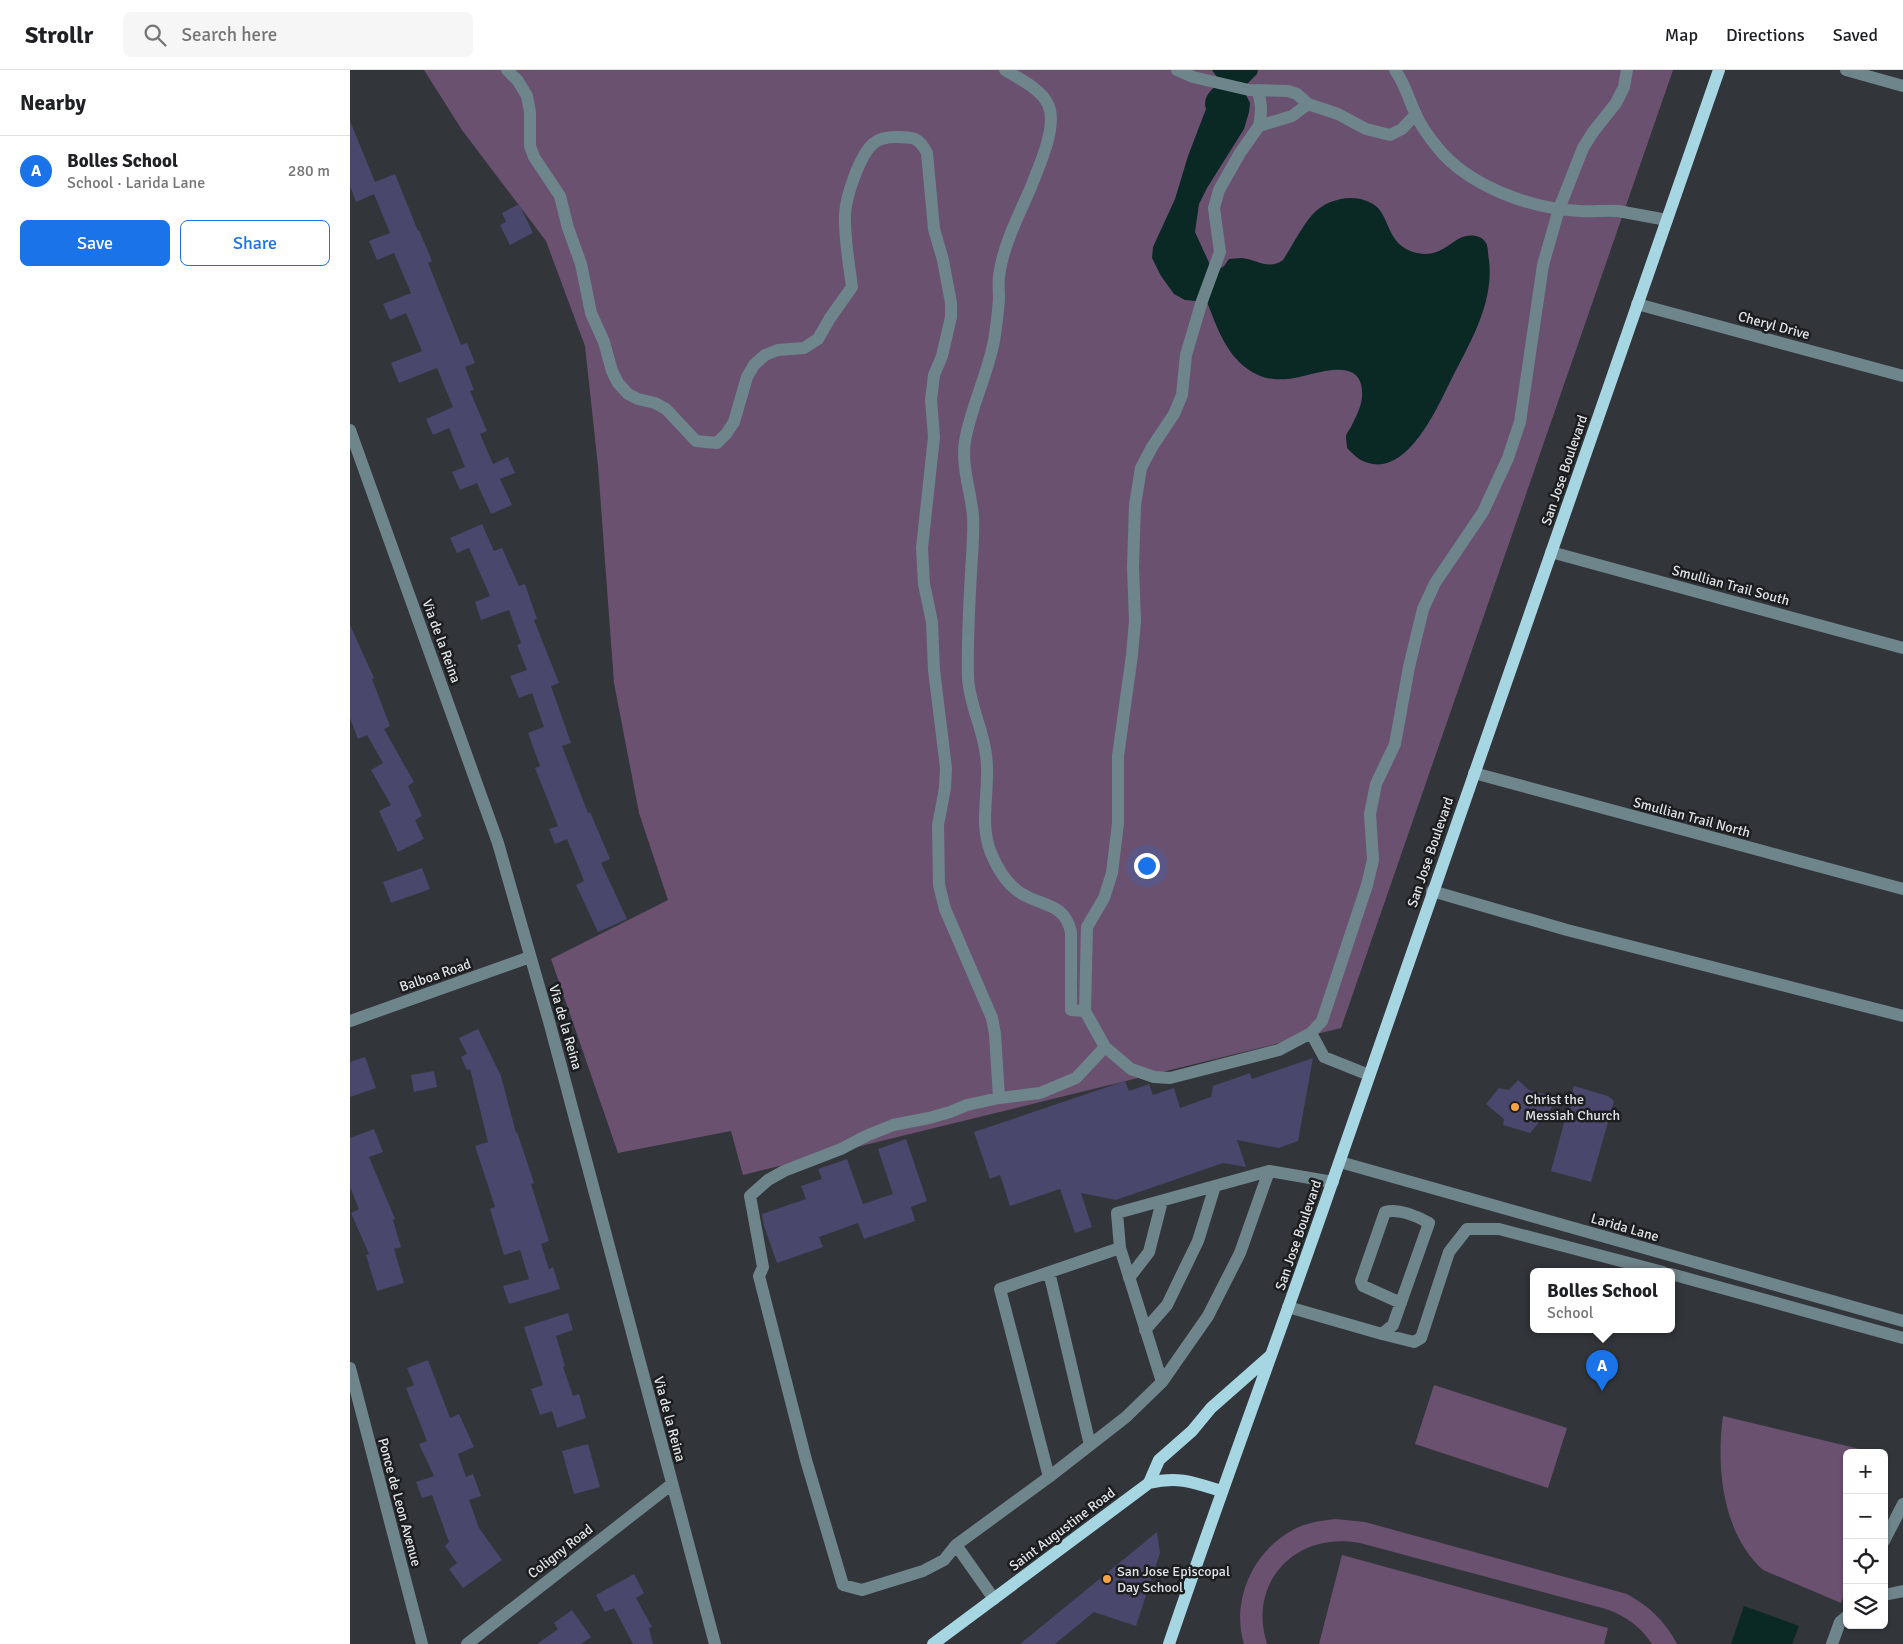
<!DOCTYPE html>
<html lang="en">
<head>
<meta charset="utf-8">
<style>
  :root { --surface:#fff; --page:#f6f6f6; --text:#202124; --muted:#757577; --line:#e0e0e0; --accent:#1a73e8 }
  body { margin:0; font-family:Signika,sans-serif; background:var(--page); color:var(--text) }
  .controls { position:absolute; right:15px; bottom:15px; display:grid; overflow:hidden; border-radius:8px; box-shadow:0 1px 4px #0004 }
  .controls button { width:45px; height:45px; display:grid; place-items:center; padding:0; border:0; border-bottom:1px solid var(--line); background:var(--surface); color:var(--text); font:25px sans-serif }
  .you { position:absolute; left:796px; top:795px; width:18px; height:18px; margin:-12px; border:4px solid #fff; border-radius:50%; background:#1a73e8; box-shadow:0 0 0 8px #1a73e833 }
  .badge { display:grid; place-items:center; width:32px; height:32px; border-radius:50%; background:var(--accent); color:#fff; font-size:16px; font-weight:700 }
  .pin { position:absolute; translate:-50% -41px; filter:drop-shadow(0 1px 2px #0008) }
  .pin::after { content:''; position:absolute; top:26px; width:18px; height:15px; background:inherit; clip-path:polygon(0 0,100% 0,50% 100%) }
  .popup { position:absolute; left:1180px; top:1198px; width:145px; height:65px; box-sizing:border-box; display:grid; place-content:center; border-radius:8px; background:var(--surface); filter:drop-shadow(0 1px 4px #0005); font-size:16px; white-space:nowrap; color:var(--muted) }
  .popup b { font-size:19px; color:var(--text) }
  .popup::after { content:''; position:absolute; left:50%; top:100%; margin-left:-10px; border:10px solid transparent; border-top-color:var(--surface) }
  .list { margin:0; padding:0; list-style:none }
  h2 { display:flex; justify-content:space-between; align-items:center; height:65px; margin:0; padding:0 20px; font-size:21px }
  h2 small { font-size:16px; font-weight:400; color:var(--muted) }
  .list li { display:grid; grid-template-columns:32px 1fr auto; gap:15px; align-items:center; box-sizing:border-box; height:70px; padding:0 20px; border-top:1px solid var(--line) }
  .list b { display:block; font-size:19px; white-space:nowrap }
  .list p { margin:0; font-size:16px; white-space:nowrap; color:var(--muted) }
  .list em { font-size:16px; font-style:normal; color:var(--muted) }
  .actions { display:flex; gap:10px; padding:15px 20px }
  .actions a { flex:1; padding:11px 0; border:1px solid var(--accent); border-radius:8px; text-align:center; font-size:18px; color:var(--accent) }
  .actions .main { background:var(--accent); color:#fff }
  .icon { flex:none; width:28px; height:28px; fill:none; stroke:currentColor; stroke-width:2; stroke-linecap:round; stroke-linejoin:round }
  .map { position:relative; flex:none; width:1553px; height:1574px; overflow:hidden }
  header { display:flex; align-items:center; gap:30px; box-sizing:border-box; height:70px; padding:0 25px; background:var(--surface); border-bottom:1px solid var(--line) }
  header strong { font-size:24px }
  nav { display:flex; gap:28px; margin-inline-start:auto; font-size:18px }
  .search { width:350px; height:45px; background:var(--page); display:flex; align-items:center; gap:12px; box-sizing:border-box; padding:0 18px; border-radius:8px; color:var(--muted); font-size:19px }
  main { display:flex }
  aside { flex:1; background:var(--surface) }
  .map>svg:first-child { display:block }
  .green { fill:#6b5170 }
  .water { fill:#0a2824 }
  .building { fill:#49476c }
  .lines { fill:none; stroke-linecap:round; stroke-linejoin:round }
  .minor { stroke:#6f858c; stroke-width:12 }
  .major { stroke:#a7d6e3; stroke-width:12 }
  .poi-dot { fill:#f5a345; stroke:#1b1d1f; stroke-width:2 }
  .labels { text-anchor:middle; stroke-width:5; stroke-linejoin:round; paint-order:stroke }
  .street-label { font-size:14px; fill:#dfe2e4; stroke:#1b1d1f }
  .poi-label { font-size:14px; fill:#dfe2e4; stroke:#1b1d1f; text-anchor:start }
</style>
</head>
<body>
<header>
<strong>Strollr</strong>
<div class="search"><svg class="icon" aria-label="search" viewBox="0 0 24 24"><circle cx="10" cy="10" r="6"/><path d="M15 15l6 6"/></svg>Search here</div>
<nav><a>Map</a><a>Directions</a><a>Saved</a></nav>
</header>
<main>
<aside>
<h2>Nearby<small></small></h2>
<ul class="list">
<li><span class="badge">A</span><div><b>Bolles School</b><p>School · Larida Lane</p></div><em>280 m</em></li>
</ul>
<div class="actions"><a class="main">Save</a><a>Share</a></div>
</aside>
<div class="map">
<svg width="1553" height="1574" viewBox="0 0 1553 1574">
  <rect width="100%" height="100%" fill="#32353a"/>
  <path class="green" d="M74,0h1249l-332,958 -598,147 -12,-44 -113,22 -67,-194 117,-59 -29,-87 -25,-130 -16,-217 -13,-120 -39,-105 -84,-111z
    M1084,1315l133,43 -19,60 -133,-44z
    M1373,1346l153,37h-29v133l-6,17 -78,-33c-41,-37 -47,-103 -40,-154z
    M985,1449l30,3 262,72c22,12 38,27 50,50h-25c-11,-17 -26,-28 -46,-35l-246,-66c-63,-12 -113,38 -93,101h-23c-13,-42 8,-91 47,-113 13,-8 28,-10 44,-12z
    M992,1485l266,73 -4,16h-285z"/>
  <path class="water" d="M862,0h46l-1,4 -10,10 -1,11 4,8 -1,9 -5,17 -37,59 -8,16 -4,28 16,35 7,3 6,-4 5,-7c4,0 8,-1 12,-1 16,1 27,13 42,2 9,-14 18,-32 29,-45 15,-17 46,-24 65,-8 7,6 11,21 16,29 9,16 30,22 46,15 14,-6 20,-18 37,-15 5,1 9,4 11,9 1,4 1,10 2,15 5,44 -19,82 -38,120 -15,30 -47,105 -92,79 -4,-3 -8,-7 -12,-11 0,-3 -1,-8 -1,-11 0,-3 3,-7 5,-10 7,-15 14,-26 10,-43 -8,-28 -54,-6 -73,-5 -9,1 -22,0 -30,-4 -30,-14 -40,-45 -51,-73l-22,-2 -11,-6 -13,-18 -9,-18 1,-11 22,-48 13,-43 18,-47c-3,-9 2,-17 10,-23l1,-9z
    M1394,1536l55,20 -7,18h-61z"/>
  <path class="building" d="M0,51l25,61 20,-8 23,57 1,-1 13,31 -4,2 33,82 6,-2 8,20 -10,4 9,23 -4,1 17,40 -7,3 13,30 15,-7 7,16 -15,6 12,26 -21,9 -14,-31 -17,7 -8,-18 13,-5 -16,-39 -16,7 -7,-16 27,-12 -16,-39 -38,15 -8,-20 31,-12 -16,-38 -16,7 -7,-16 28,-11 -17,-40 -17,7 -8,-19 21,-8 -16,-39 -18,8 -6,-16z
    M169,134l14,29 -23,12 -10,-20 6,-3 -4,-9z
    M132,454l12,27 8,-3 17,38 6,-2 12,35 -3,1 25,63 -8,3 20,57 -9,3 26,67 2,-1 20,47 -9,4 26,56 -29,13 -22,-47 8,-4 -17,-42 -12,5 -6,-15 9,-3 -23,-58 5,-2 -12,-33 16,-6 -12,-34 -13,5 -9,-22 17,-6 -10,-25 4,-2 -12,-33 -28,10 -6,-18 15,-6 -21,-48 -12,5 -7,-15z
    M0,555l24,53 -2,1 18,47 -6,3 30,53 -6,4 14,30 -7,4 9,19 -26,13 -19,-41 12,-6 -20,-35 12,-7 -16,-28 -9,4 -8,-21z
    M72,798l8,21 -39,14 -8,-21z
    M128,959l23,47 15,57 1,-1 17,51 -3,1 18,57 -8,3 8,25 4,-2 7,22 -51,15 -6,-18 26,-7 -9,-29 -16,5 -14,-46 5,-2 -20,-61 13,-4 -18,-73 -3,1 -6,-13 6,-3 -8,-16z
    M15,987l11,31 -26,9v-35z
    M963,988l-15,83 -19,7 -42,-8 9,27 -23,-4 -107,37 -35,-7 11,34 -17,6 -15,-44 -50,17 -10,-31 -10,4 -16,-47 151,-51 4,10 20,-7 4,11 21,-7 6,20 31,-11 2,-11 37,-13 2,6z
    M84,1001l3,16 -23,5 -3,-17z
    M1168,1010l11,10 31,8 -30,35 -27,-8 1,-6 -18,-15 13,-16 10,2z
    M1224,1016l34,10 6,5 -23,81 -40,-11z
    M24,1059l9,23 -14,5 26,62 -2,1 8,27 -7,2 10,34 -27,8 -11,-36 3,-1 -18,-41 8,-4 -9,-22v-49z
    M556,1069l21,62 -16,6 4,14 -51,18 -6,-16 -39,14 4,10 -46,16 -13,-37 -2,-12 44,-15 -5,-13 21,-7 -4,-10 29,-10 16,45 30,-10 -15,-45z
    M218,1243l5,17 -17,6 9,30 -2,1 10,29 6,-2 7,24 -29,10 -5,-17 -12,4 -9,-26 12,-4 -19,-58z
    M78,1290l22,58 9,-4 15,33 -16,7 8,23 7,-3 8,22 -12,4 10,28 23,32 -39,28 -14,-19 8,-6 -12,-17 4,-4 -17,-47 -10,3 -6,-16 18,-6 -15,-32 8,-3 -21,-53 8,-3 -7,-17z
    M238,1374l12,43 -26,7 -12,-43z
    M807,1462l3,21 -24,73 -42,-14 -39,32h-35z
    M284,1504l10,19 -8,5 16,29 -3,1 4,16h-20l-19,-36 -9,4 -9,-17z
    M222,1540l19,27 -10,7h-44l21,-15 -4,-6z"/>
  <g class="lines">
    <path class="minor" d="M157,0l11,11 9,15 3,16v34l4,11 26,39 8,32 13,36 10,49 13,29 8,29 6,12 10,11 10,5 17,4 11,6 30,32 21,2 9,-9 8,-12 13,-45 7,-12 11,-10 13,-5 26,-2 14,-9 12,-21 22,-31c-3,-24 -8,-49 -7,-73 1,-18 15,-60 29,-71 6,-5 15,-6 22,-6 17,0 23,0 31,16l7,76 9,31 8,43v14l-9,39 -8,19 -3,25 3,37 -12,111 2,36 8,38 2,48 12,98 -1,20 -7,37 1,60 6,24 47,109 3,16 4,64
      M655,0c16,10 41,21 45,40 5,22 -11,56 -19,77 -12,28 -28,58 -32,89 -1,7 0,15 0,23 -1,14 -3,29 -5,42 -7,35 -23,66 -29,100 -4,25 6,51 8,75 1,19 -1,38 -2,57 -2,35 -4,69 -3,104 1,27 15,51 18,78 5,33 -8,66 5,98 7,17 18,35 35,43 21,11 39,9 45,36v78l14,1
      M827,0l16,7 56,13 39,1 9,3 11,10 30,10 28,15 24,6 12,-6 14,-15
      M1045,0c10,14 14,30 21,45 5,11 13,22 21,32 31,39 94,62 143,64 12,1 25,-1 38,0 16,3 32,6 49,9
      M1496,0l57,16
      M907,20c5,13 5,22 2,36
      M958,34l-16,12 -33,10 -19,27 -21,37 -5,18 6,44 -18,49 -16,54 -4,40 -8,19 -22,33 -11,21 -6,37 -2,62 2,54 -3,34 -14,101v67l-6,50 -8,25 -17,29 -2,84 20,36 26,22 23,8 16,1 109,-28 32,-17 11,-12 45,-136 6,-25 -3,-46 6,-30 19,-40 14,-77 14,-58 12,-26 48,-71 25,-54 12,-36 23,-157 16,-56 24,-61 10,-16 23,-29 8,-16 3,-17
      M1287,234l266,72
      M0,360l148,413 52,182 165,619
      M1201,482l352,96
      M1124,703l429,116
      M1082,821l135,39 336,86
      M0,951l180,-64
      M961,963l13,24 45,18
      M990,1092l563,159
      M770,1178l42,134
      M699,1202l41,173
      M1321,1204l232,64
      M779,1208l20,-26 13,-51
      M938,1237l94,27 11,-9 36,-102c-12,-7 -31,-15 -44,-11l-24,69 2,5 38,17
      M795,1260l22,-25 31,-64 17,-55
      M1032,1264l32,8 7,-4 28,-86 18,-23h32l164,43
      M0,1298l72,276
      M699,1407l77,-60 36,-35 46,-66 32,-63 29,-82
      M1534,1471l19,-37
      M606,1475l-12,15 -21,11 -61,19 -19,-5 -37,-125 -47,-184 4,-9 -13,-71 18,-16 16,-9 57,-22 25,-13 27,-11 36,-7 21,-6 17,-7 32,-7 41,-5 36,-15 29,-31
      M1534,1525l19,-4
      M644,1529l-38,-54 93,-68 -49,-188 120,-41 -3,-35 152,-42 64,11
      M117,1574l205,-160
      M1482,1574l8,-22 7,-6"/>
    <path class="major" d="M799,1413l10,-23 33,-29 19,-23 59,-52
      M583,1574l216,-161c29,-7 44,-1 72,8
      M819,1574c52,-153 109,-305 162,-458 129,-372 258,-744 388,-1116"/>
  </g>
  <g class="poi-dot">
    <circle cx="1165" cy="1037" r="5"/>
    <circle cx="757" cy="1509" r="5"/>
  </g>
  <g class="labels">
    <g class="street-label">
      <text transform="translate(1424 255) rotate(15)" y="5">Cheryl Drive</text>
      <text transform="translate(1214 400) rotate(-71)" y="5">San Jose Boulevard</text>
      <text transform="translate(1381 515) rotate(15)" y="5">Smullian Trail South</text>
      <text transform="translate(92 571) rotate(70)" y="5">Via de la Reina</text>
      <text transform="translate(1342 747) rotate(15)" y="5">Smullian Trail North</text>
      <text transform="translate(1080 782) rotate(-71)" y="5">San Jose Boulevard</text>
      <text transform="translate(85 905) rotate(-19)" y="5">Balboa Road</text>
      <text transform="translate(216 957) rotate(74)" y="5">Via de la Reina</text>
      <text transform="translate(1275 1157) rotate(16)" y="5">Larida Lane</text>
      <text transform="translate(948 1165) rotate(-71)" y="5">San Jose Boulevard</text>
      <text transform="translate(320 1349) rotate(75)" y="5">Via de la Reina</text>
      <text transform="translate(50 1432) rotate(75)" y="5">Ponce de Leon Avenue</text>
      <text transform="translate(712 1459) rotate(-37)" y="5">Saint Augustine Road</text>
      <text transform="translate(210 1481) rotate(-38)" y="5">Coligny Road</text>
    </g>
    <g class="poi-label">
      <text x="1175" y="1034">Christ the<tspan x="1175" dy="16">Messiah Church</tspan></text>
      <text x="767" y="1506">San Jose Episcopal<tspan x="767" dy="16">Day School</tspan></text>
    </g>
  </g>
</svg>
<div class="controls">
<button>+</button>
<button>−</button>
<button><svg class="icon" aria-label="locate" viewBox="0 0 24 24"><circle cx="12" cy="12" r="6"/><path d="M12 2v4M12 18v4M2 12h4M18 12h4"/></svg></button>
<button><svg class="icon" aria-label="layers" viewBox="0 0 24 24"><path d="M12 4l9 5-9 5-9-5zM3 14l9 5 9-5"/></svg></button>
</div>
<div class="you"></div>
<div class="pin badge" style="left:1252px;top:1321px">A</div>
<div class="popup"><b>Bolles School</b>School</div>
</div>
</main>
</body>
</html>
